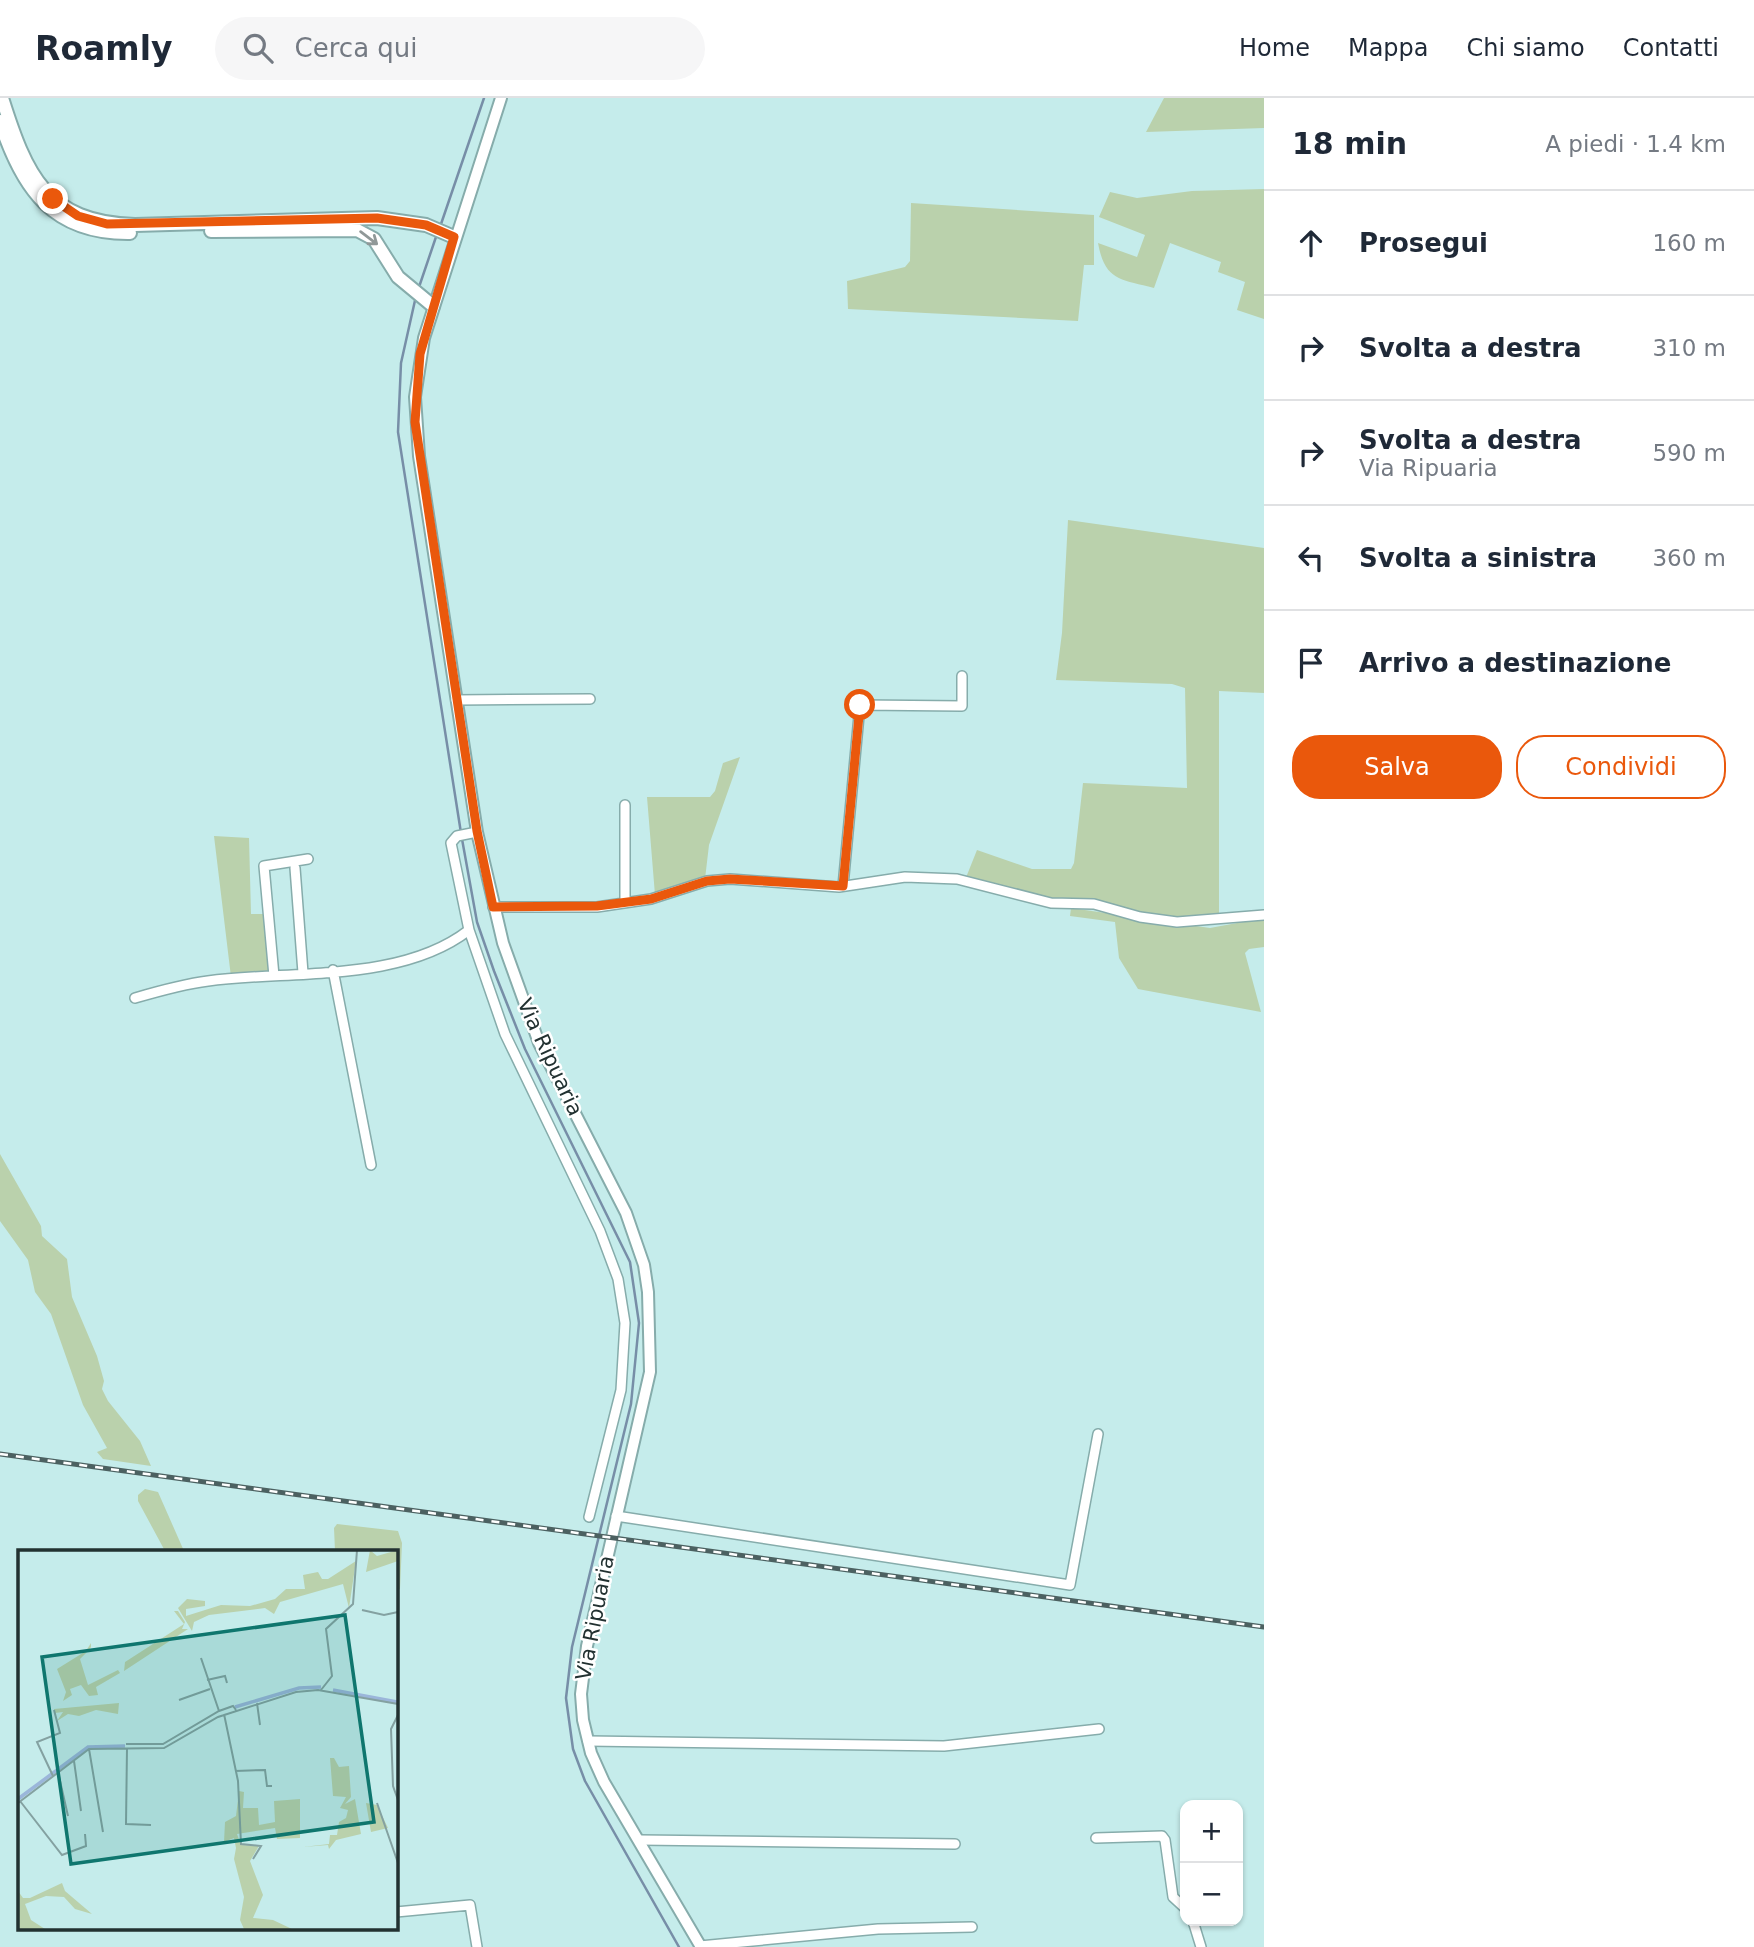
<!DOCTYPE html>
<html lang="it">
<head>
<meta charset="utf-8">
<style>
  :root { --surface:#fff; --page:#f6f6f7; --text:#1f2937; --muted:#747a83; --line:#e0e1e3; --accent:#ea580c }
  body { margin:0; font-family:"DejaVu Sans",sans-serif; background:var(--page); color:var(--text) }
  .controls { position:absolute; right:21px; bottom:21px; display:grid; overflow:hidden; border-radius:14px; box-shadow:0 2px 5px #0004 }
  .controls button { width:63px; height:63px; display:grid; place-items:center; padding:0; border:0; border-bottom:2px solid var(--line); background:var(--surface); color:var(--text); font:35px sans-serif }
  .stop { position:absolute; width:21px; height:21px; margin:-16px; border:5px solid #ea580c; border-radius:50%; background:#fff }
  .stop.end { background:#ea580c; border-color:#fff; box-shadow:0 2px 7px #0008 }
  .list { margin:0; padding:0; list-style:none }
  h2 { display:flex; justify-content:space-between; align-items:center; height:91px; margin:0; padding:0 28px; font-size:30px }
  h2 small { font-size:23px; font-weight:400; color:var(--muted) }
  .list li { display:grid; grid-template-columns:46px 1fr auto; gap:21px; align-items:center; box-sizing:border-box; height:105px; padding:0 28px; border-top:2px solid var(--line) }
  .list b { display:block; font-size:26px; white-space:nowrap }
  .list p { margin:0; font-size:23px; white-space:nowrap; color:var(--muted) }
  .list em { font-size:23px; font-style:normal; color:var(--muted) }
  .actions { display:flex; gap:14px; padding:21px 28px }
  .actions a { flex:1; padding:16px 0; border:2px solid var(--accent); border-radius:28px; text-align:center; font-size:24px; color:var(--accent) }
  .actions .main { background:var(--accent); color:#fff }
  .icon { flex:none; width:38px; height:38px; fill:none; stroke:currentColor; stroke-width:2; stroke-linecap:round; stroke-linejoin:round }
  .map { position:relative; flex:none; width:1264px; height:1849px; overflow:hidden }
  header { display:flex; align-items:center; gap:42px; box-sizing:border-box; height:98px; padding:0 35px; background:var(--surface); border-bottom:2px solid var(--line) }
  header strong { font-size:33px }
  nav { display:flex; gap:38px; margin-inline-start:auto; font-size:24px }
  .search { width:490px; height:63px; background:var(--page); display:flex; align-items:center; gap:18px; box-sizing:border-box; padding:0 24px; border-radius:38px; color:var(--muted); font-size:26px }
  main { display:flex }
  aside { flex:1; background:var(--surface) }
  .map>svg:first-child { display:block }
  .green { fill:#bad1ac }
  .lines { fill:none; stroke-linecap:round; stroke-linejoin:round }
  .stream { stroke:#778ea7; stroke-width:2.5 }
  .minor-casing { stroke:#86acab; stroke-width:12 }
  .tertiary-casing { stroke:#86acab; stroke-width:14 }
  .secondary-casing { stroke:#86acab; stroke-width:16 }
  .minor { stroke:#fff; stroke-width:9 }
  .tertiary { stroke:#fff; stroke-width:10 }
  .secondary { stroke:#fff; stroke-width:12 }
  .rail-casing { stroke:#4c6161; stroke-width:5 }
  .rail { stroke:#fff; stroke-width:2.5; stroke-dasharray:8; stroke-linecap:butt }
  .oneway { stroke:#909898 }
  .route { stroke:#ea580c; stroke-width:9 }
  .labels { text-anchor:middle; stroke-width:5; stroke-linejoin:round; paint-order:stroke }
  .street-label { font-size:21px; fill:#223131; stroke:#fff }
  .inset-river { fill:none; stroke:#9bb6da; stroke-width:3.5 }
  .inset-road { fill:none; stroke:#84a1a1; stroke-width:2 }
  .view { fill:#0f766e; fill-opacity:0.15; stroke:#0f766e; stroke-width:3.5 }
  .inset-edge { fill:none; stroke:#223131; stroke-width:3.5 }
</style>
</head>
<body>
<header>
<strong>Roamly</strong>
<div class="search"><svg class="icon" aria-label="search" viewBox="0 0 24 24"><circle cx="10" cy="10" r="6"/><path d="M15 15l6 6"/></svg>Cerca qui</div>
<nav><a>Home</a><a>Mappa</a><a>Chi siamo</a><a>Contatti</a></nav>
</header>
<main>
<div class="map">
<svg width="1264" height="1849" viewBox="0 0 1264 1849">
  <rect width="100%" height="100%" fill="#c5eceb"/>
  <path class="green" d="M1164,0h100v30l-118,4z
    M1264,91v130l-27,-9 8,-28 -27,-10 3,-10 -51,-19 -16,45c-34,-9 -49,-7 -56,-45l39,14 8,-22 -46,-18 11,-25 27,6 55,-7z
    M911,105l183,12v50h-10l-6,56 -230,-12 -1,-28 58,-14 5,-6z
    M1068,422l196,28v145l-45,-2v230l-18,2 -160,-25 -76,-18 12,-30 55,19h39l3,-6 9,-80 104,5 -2,-100 -13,-4 -116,-4 6,-47z
    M740,659l-31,88 -4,34 -50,16 -8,-98h63l5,-6 8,-28z
    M214,738l35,2 2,76h13l6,59 -39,4z
    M1071,810l139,20 54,-10v29l-15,2 -4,4 16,59 -123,-23 -19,-31 -4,-36 -45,-6z
    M0,1056l41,72 1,10 25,23 5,38 25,59 7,25 -2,8 6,12 32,40 11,25 -48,-7 -6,-7 10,-4 -24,-43 -32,-91 -16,-22 -7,-32 -28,-39z
    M145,1391l13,3 26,59h-19l-27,-50v-6z
    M337,1426l61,7 4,12 -2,46 -4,2v-39l-61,-1 -1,-23z"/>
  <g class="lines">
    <path class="stream" d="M440,129l44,-129
      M418,192l19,-56
      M416,198l-15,67 -3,69 63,401
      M462,741l15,83 17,49 31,78 105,213 9,61 -8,81 -59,243 -6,51 7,51 12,32 94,166"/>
    <defs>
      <path id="minor" d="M456,602l134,-1
        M625,707v97
        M477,734l-20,4 -6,7 18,87 36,104 95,197 18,48 7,44 -4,67 -32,127
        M295,770l8,105
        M843,788l17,-181 102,1v-30
        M493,809h104l54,-8 56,-18 23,-2 109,8 66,-10 52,2 94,24 43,1 46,13 37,5 87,-7
        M333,872l38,195
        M274,878l-10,-110 44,-7
        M135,900c24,-7 49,-14 73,-17 82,-11 193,2 261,-51
        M616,1418l454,69 28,-151
        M588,1643l356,5 155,-17
        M1096,1740l66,-2 3,4 8,57 12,11
        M640,1742l315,4
        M396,1814l74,-7 7,42
        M1193,1823l8,26
        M700,1848l178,-17 94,-2"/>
      <path id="tertiary" d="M501,0l-77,240 -9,59 4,59 58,376 26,111 36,100 87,170 18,52 4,27 2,80 -63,274 -6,48 2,26 8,33 13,29 97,165"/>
      <path id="secondary" d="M2,0c24,76 44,125 133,127l242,-7 49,7 28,12
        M0,23c22,68 53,113 130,112
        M211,133l146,-1 17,9 24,38 35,29"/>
    </defs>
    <use href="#minor" class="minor-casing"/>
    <use href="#tertiary" class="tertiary-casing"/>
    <use href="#secondary" class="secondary-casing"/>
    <use href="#minor" class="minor"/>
    <use href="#tertiary" class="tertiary"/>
    <use href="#secondary" class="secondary"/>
    <defs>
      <path id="rail" d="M0,1356l1264,173"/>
    </defs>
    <use href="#rail" class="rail-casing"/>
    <use href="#rail" class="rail"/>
  </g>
  <defs><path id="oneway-shaft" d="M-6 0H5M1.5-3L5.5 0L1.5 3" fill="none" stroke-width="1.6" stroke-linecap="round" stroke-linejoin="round" transform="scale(1.75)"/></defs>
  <use class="oneway" href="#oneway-shaft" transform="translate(369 140) rotate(37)"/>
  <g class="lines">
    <path class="route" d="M53,101l25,17 29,8 270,-6 49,7 28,12 -34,117 -5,68 62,409 16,76 104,-1 54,-7 56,-18 23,-2 113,7 17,-181"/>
  </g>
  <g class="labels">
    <g class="street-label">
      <text transform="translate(550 959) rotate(65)" y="7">Via Ripuaria</text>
      <text transform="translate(595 1520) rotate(-79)" y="7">Via Ripuaria</text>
    </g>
  </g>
  <g transform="translate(18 1452)">
    <rect width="380" height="380" fill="#c5eceb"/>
    <path d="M352,0l7,6 21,-6v11l-32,11zM338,11l-7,47 -6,-24 -63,18 -6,12 -9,-6 -56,7 -15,7 -2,9 -14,-23 9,-9 18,2v5l-19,3v7l35,-11 29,1 25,-7 11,-10h19l-2,-14 15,-3 4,7h6zM156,61h4l7,11 -3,7h6l-64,42 1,-9 59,-38zM73,93v4l-2,3 -9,9 8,26 30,-15 2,3 -24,14 2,8 -9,1 -8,-11 -11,4 2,6 -9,6 3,-9 -9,-23 29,-18zM101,153l-1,11 -22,-4 -17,6 -11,-2 -11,7 6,-9 -8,1 -1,-4zM312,208h4l5,9 10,-1 2,31 -6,7 10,-5 6,35 -25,6 -7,9 -1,-4 -25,2 26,-3 1,-9h7l2,-13 7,-4 2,-8 -8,-2 6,-11 -13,-1zM221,241l5,1 -1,16h15l1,17 16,-3 -1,-21 26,-2v39l-23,1 -2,-11 -38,6 4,11 18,1 -9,15 13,34 -10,23 20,2 19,9h-48l-4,-9 4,-23 -10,-38 2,-11 -2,-10 -10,4 1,-20 11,-6zM348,253l11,2 11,23 -17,4zM44,333l3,8 27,23 -17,-5 -11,-12 -18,-1 -21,8 6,16 14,9h-27v-38l5,7h7z" fill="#bad1ac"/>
    <path class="inset-river" d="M315,140l64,12M217,157l64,-19 22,-1M0,249l70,-52 37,-1"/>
    <path class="inset-road" d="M344,60l22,5 14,-3M183,108l18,53M189,130l18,-4 2,7M303,140l11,-14 -6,-47 27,-25 4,-54M161,150l31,-11M239,153l3,22M206,164l14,67 3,63 20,2 -8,13M380,165l-7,14 2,57 5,14M108,194h37l56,-33 14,-5 3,4M109,198l-1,76 25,1M71,199l14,83M56,211l7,50M217,221l30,-1 2,16h5M40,222l10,44M35,226l-16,-34 23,-9 -6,-23M2,251l42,54 24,-9 -1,-12M0,253l71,-54 75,-1 54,-31 78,-25 22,-2 80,14M359,253l21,60"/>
    <path class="view" d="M327,65l29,207 -303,42 -29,-207z"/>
    <rect width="380" height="380" class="inset-edge"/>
  </g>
</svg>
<div class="controls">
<button>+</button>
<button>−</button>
</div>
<div class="stop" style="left:860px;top:607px"></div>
<div class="stop end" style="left:53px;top:101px"></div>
</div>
<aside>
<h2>18 min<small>A piedi · 1.4 km</small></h2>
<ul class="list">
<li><svg class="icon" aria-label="ahead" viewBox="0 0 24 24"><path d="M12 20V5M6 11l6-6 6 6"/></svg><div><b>Prosegui</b></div><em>160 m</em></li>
<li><svg class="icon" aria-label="right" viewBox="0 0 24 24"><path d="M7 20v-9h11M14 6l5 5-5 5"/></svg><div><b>Svolta a destra</b></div><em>310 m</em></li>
<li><svg class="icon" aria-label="right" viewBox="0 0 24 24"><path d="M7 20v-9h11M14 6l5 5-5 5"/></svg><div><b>Svolta a destra</b><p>Via Ripuaria</p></div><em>590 m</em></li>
<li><svg class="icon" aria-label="left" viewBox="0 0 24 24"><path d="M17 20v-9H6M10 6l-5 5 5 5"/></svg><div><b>Svolta a sinistra</b></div><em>360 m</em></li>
<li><svg class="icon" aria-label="arrive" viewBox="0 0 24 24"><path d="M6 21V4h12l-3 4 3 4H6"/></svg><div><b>Arrivo a destinazione</b></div></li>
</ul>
<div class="actions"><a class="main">Salva</a><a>Condividi</a></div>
</aside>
</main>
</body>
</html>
